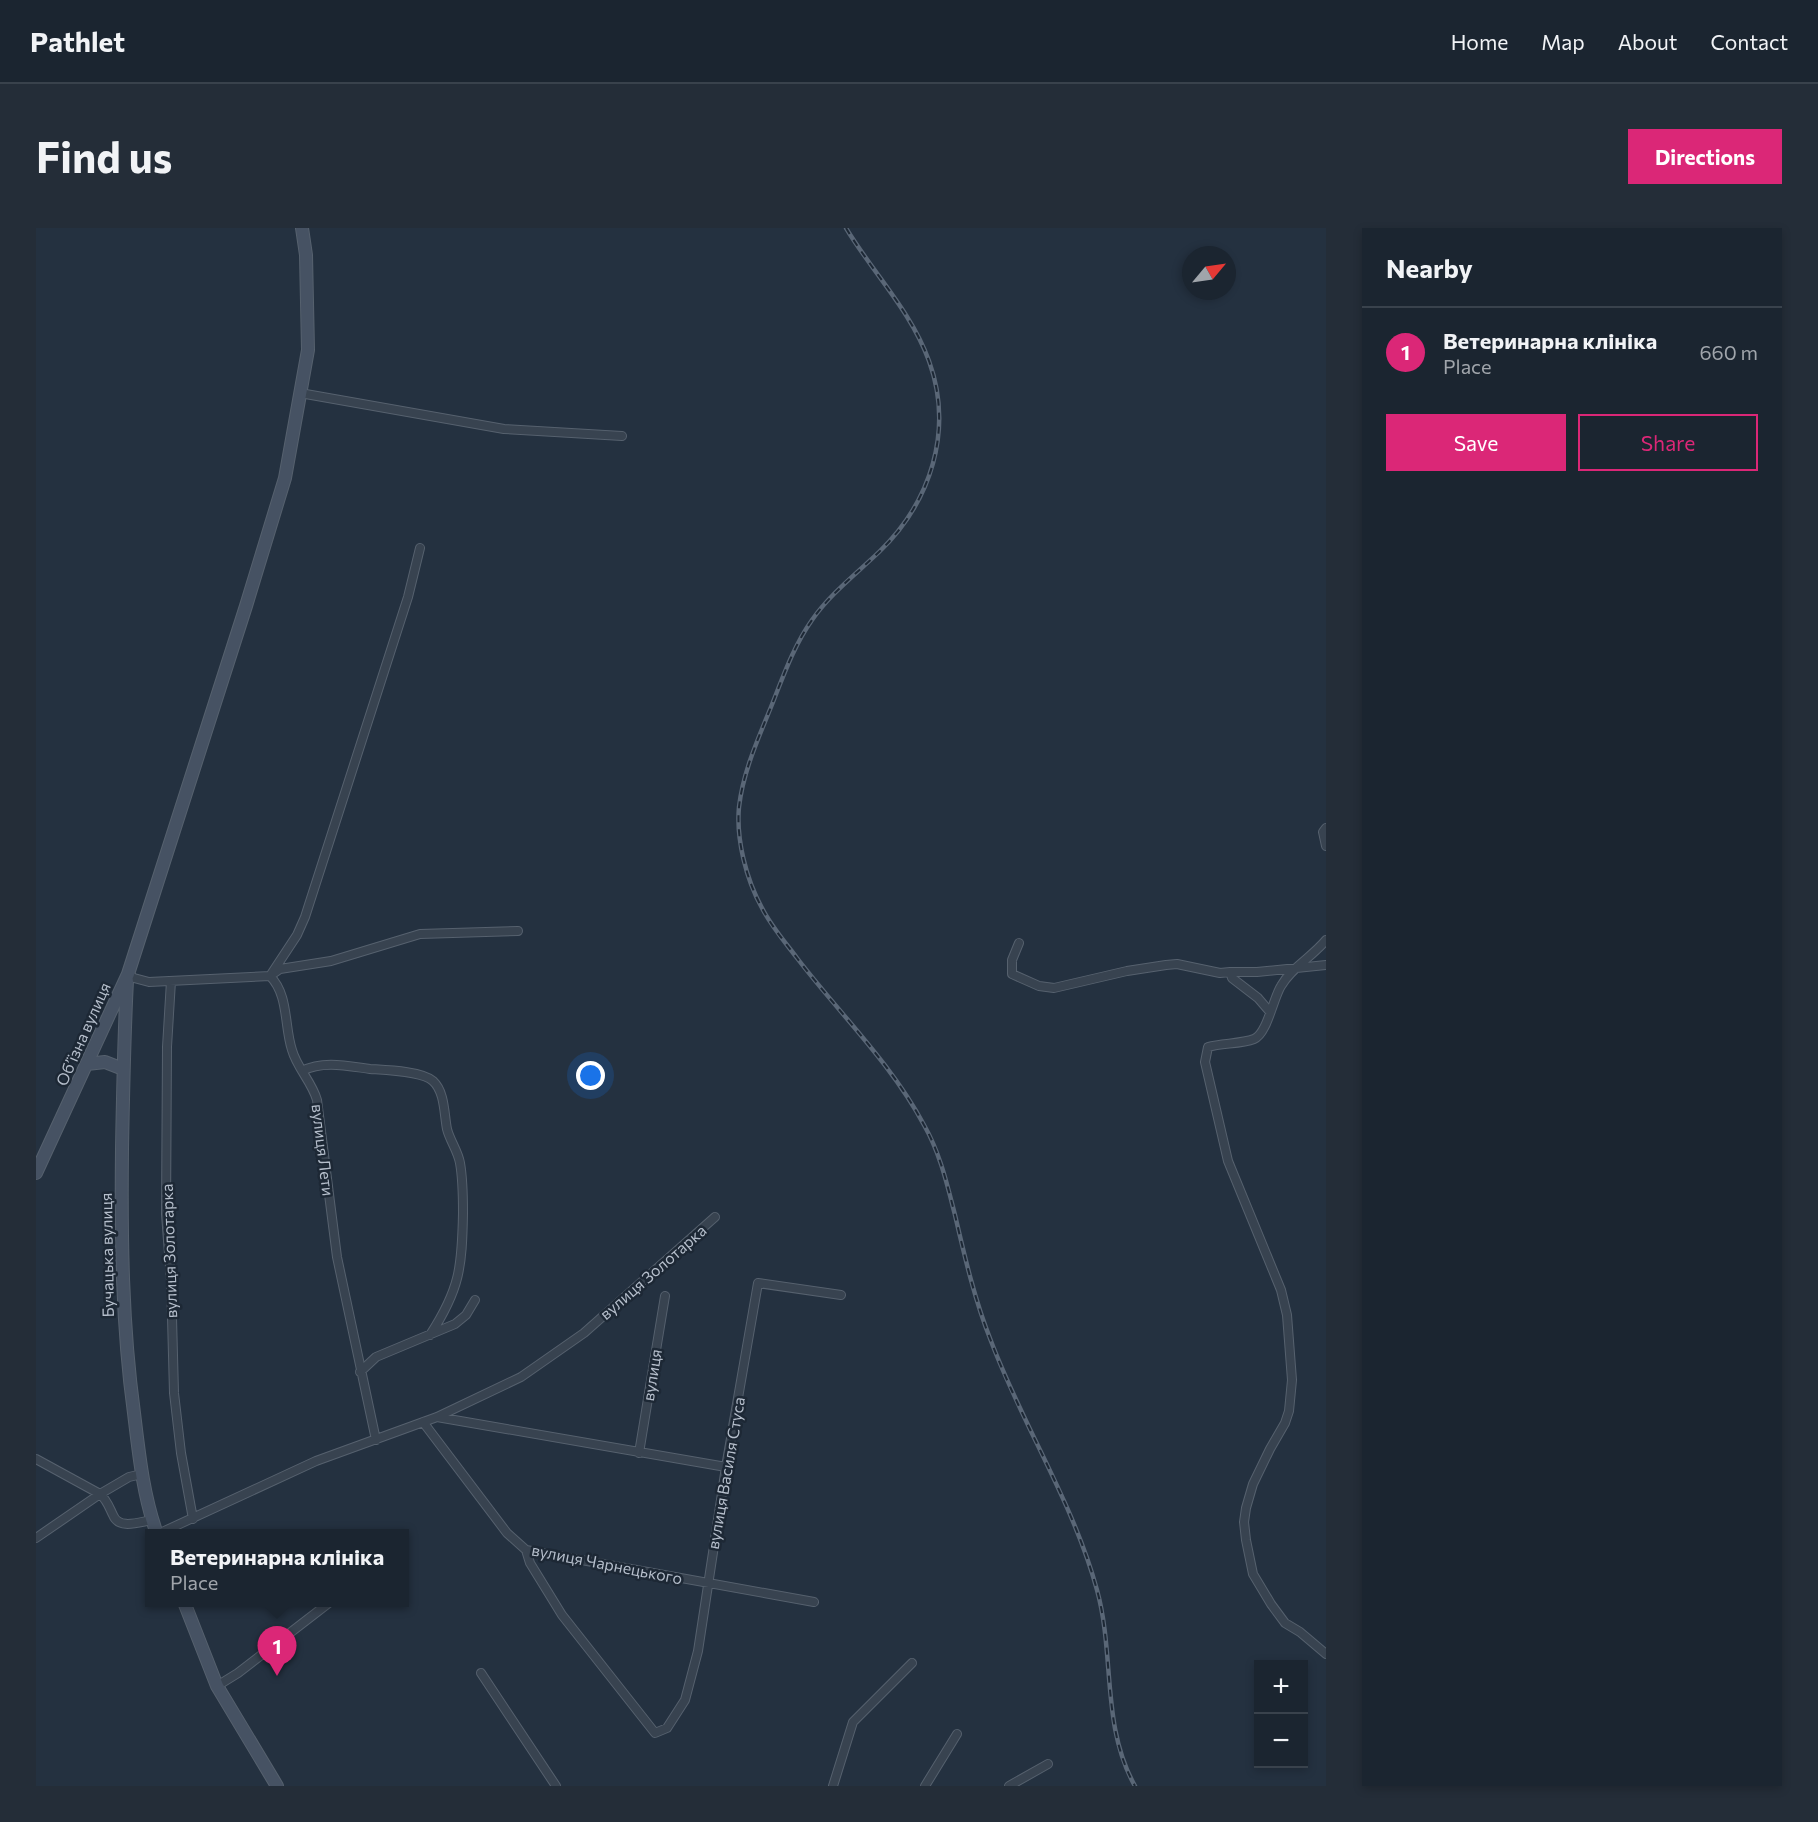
<!DOCTYPE html>
<html lang="en">
<head>
<meta charset="utf-8">
<style>
  :root { --surface:#1b2530; --page:#242d38; --text:#f1f3f6; --muted:#a0a5ab; --line:#39424c; --accent:#db2777 }
  body { margin:0; font-family:Commissioner,sans-serif; background:var(--page); color:var(--text) }
  .controls { position:absolute; right:18px; bottom:18px; display:grid; overflow:hidden; border-radius:0px; box-shadow:0 3px 9px #0003 }
  .controls button { width:54px; height:54px; display:grid; place-items:center; padding:0; border:0; border-bottom:2px solid var(--line); background:var(--surface); color:var(--text); font:30px sans-serif }
  .compass { position:absolute; left:1146px; top:18px; width:54px; height:54px; border-radius:50%; background:var(--surface); box-shadow:0 3px 9px #0003; rotate:61deg }
  .you { position:absolute; left:555px; top:848px; width:21px; height:21px; margin:-15px; border:4px solid #fff; border-radius:50%; background:#1a73e8; box-shadow:0 0 0 9px #1a73e833 }
  .badge { display:grid; place-items:center; width:39px; height:39px; border-radius:50%; background:var(--accent); color:#fff; font-size:20px; font-weight:700 }
  .pin { position:absolute; translate:-50% -50px; filter:drop-shadow(0 2px 3px #0008) }
  .pin::after { content:''; position:absolute; top:32px; width:21px; height:18px; background:inherit; clip-path:polygon(0 0,100% 0,50% 100%) }
  .popup { position:absolute; left:109px; top:1301px; width:264px; height:78px; box-sizing:border-box; display:grid; place-content:center; border-radius:0px; background:var(--surface); filter:drop-shadow(0 2px 4px #0005); font-size:20px; white-space:nowrap; color:var(--muted) }
  .popup b { font-size:22px; color:var(--text) }
  .popup::after { content:''; position:absolute; left:50%; top:100%; margin-left:-12px; border:12px solid transparent; border-top-color:var(--surface) }
  .list { margin:0; padding:0; list-style:none }
  h2 { display:flex; justify-content:space-between; align-items:center; height:78px; margin:0; padding:0 24px; font-size:26px }
  h2 small { font-size:20px; font-weight:400; color:var(--muted) }
  .list li { display:grid; grid-template-columns:39px 1fr auto; gap:18px; align-items:center; box-sizing:border-box; height:90px; padding:0 24px; border-top:2px solid var(--line) }
  .list b { display:block; font-size:22px; white-space:nowrap }
  .list p { margin:0; font-size:20px; white-space:nowrap; color:var(--muted) }
  .list em { font-size:20px; font-style:normal; color:var(--muted) }
  .actions { display:flex; gap:12px; padding:18px 24px }
  .actions a { flex:1; padding:14px 0; border:2px solid var(--accent); border-radius:0px; text-align:center; font-size:21px; color:var(--accent) }
  .actions .main { background:var(--accent); color:#fff }
  .map { position:relative; flex:none; width:1290px; height:1558px; overflow:hidden; border-radius:0px }
  header { display:flex; align-items:center; gap:36px; box-sizing:border-box; height:84px; padding:0 30px; background:var(--surface); border-bottom:2px solid var(--line) }
  header strong { font-size:28px }
  nav { display:flex; gap:33px; margin-inline-start:auto; font-size:21px }
  .intro { display:flex; align-items:center; justify-content:space-between; box-sizing:border-box; height:144px; padding:0 36px }
  h1 { margin:0; font-size:42px }
  .button { padding:15px 27px; border-radius:0px; background:var(--accent); color:#fff; font-size:21px; font-weight:700 }
  main { display:flex; gap:36px; padding:0 36px }
  aside { flex:1; background:var(--surface); border-radius:0px; box-shadow:0 3px 9px #0003 }
  .map>svg:first-child { display:block }
  .lines { fill:none; stroke-linecap:round; stroke-linejoin:round }
  .minor-casing { stroke:#56616e; stroke-width:10 }
  .secondary-casing { stroke:#56616e; stroke-width:14 }
  .minor { stroke:#384350; stroke-width:8 }
  .secondary { stroke:#465263; stroke-width:12 }
  .rail-casing { stroke:#5a6777; stroke-width:4.5 }
  .rail { stroke:#1d2835; stroke-width:2; stroke-dasharray:7; stroke-linecap:butt }
  .labels { text-anchor:middle; stroke-width:5; stroke-linejoin:round; paint-order:stroke }
  .street-label { font-size:16px; fill:#b5becb; stroke:#1d2835 }
</style>
</head>
<body>
<header>
<strong>Pathlet</strong>
<nav><a>Home</a><a>Map</a><a>About</a><a>Contact</a></nav>
</header>
<div class="intro"><h1>Find us</h1><a class="button">Directions</a></div>
<main>
<div class="map">
<svg width="1290" height="1558" viewBox="0 0 1290 1558">
  <rect width="100%" height="100%" fill="#243140"/>
  <g class="lines">
    <defs>
      <path id="minor" d="M264,165l204,36 118,7
        M384,320l-12,49 -103,320 -8,18 -27,41 10,-7 51,-8 89,-27 98,-3
        M1290,600l-3,4 3,14
        M1290,712c-14,17 -34,27 -45,46 -8,13 -14,48 -27,53 -13,5 -32,4 -46,8l-3,15 23,99 53,129 6,25 5,65 -3,31 -4,12 -15,26 -17,35 -7,24 -2,14 2,18 7,34 18,30 14,19 15,9 26,22
        M983,715l-7,17v14l27,12 15,2 73,-17 39,-6 11,-1 43,9 10,-1
        M92,746l6,4 15,4 121,-6c19,19 14,50 22,74 5,18 20,32 25,50l20,157 39,183
        M135,753l-4,66 -1,167 5,66 3,113 7,60 12,66
        M1234,784l-12,-14 -26,-20 -2,-6h27l69,-7
        M266,843c21,-11 46,-5 68,-2 15,1 52,2 63,12 12,11 11,33 14,48 3,12 11,22 13,34 3,17 3,34 3,50 -1,54 -3,76 -33,122
        M324,1144l16,-15 79,-33 11,-9 9,-15
        M401,1189l289,50
        M387,1194l84,111 19,17 288,52
        M603,1225l26,-157
        M0,1231l64,35 29,-17 13,-3
        M122,1306l158,-73 121,-44 84,-40 63,-44 131,-116
        M0,1310l64,-44c7,6 9,13 13,21 6,15 26,7 39,5
        M490,1322l4,13 32,52 93,118 12,-5 18,-28 13,-49 28,-184 32,-184 83,12
        M445,1445l75,113
        M181,1458l21,-13 92,-71
        M797,1558l20,-64 59,-59
        M889,1558l32,-52
        M973,1558l39,-22"/>
      <path id="secondary" d="M91,753c-3,56 -4,112 -5,168 -1,89 0,176 12,264 5,41 9,82 23,121
        M51,836l18,-2 18,7
        M0,945l92,-199 118,-368 39,-128 23,-128 -2,-95 -4,-27
        M148,1374l33,84 60,100"/>
    </defs>
    <use href="#minor" class="minor-casing"/>
    <use href="#secondary" class="secondary-casing"/>
    <use href="#minor" class="minor"/>
    <use href="#secondary" class="secondary"/>
    <defs>
      <path id="rail" d="M810,0c27,45 65,83 83,133 25,69 2,141 -50,191 -23,22 -49,42 -67,68 -19,27 -29,57 -41,87 -13,32 -28,65 -32,100 -3,32 7,72 23,101 9,18 23,34 35,50 42,55 94,105 127,167 16,28 23,59 31,90 10,43 20,86 36,126 32,85 82,161 106,249 18,65 4,136 38,196"/>
    </defs>
    <use href="#rail" class="rail-casing"/>
    <use href="#rail" class="rail"/>
  </g>
  <g class="labels">
    <g class="street-label">
      <text transform="translate(47 806) rotate(-66)" y="6">Обʼїзна вулиця</text>
      <text transform="translate(287 922) rotate(83)" y="6">вулиця Лети</text>
      <text transform="translate(133 1023) rotate(-92)" y="6">вулиця Золотарка</text>
      <text transform="translate(71 1027) rotate(-91)" y="6">Бучацька вулиця</text>
      <text transform="translate(617 1044) rotate(-41)" y="6">вулиця Золотарка</text>
      <text transform="translate(616 1147) rotate(-81)" y="6">вулиця</text>
      <text transform="translate(690 1245) rotate(-80)" y="6">вулиця Василя Стуса</text>
      <text transform="translate(571 1336) rotate(11)" y="6">вулиця Чарнецького</text>
    </g>
  </g>
</svg>
<div class="controls">
<button>+</button>
<button>−</button>
</div>
<svg class="compass" viewBox="-18 -18 36 36"><path d="M0-13l5 13h-10z" fill="#e53935"/><path d="M0 13l5-13h-10z" fill="#a0a5ab"/></svg>
<div class="you"></div>
<div class="pin badge" style="left:241px;top:1448px">1</div>
<div class="popup"><b>Ветеринарна клініка</b>Place</div>
</div>
<aside>
<h2>Nearby<small></small></h2>
<ul class="list">
<li><span class="badge">1</span><div><b>Ветеринарна клініка</b><p>Place</p></div><em>660 m</em></li>
</ul>
<div class="actions"><a class="main">Save</a><a>Share</a></div>
</aside>
</main>
</body>
</html>
